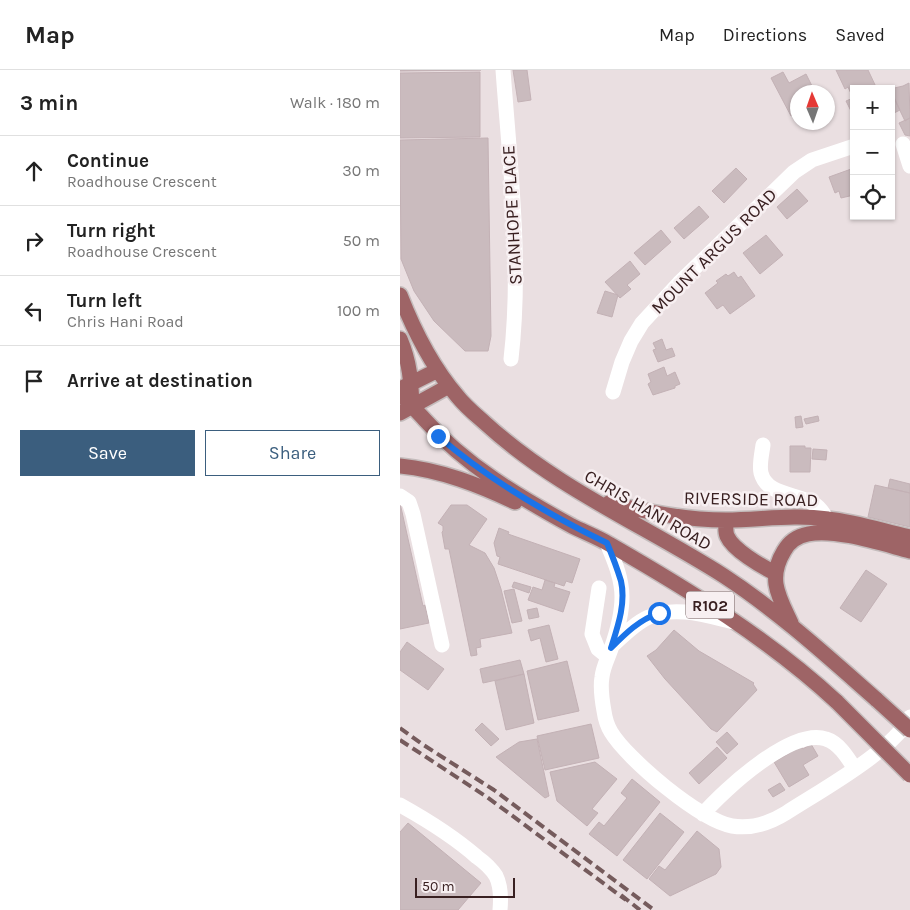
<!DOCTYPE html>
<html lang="en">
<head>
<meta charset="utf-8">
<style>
  :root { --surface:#fff; --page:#f6f6f6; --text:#222; --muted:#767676; --line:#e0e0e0; --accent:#3b5e7e }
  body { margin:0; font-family:Karla,sans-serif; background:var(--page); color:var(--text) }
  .controls { position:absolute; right:15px; top:15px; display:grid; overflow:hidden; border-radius:0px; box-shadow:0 1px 4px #0004 }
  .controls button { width:45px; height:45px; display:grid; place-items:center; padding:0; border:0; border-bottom:1px solid var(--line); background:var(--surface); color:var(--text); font:25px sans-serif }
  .compass { position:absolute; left:390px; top:15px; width:45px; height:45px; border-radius:50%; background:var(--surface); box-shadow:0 1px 4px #0004; rotate:358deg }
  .scale { position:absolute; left:15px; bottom:12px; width:100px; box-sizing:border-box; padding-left:5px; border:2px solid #392021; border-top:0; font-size:14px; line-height:18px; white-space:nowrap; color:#392021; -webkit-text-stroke:4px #f7eff1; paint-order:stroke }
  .stop { position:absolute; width:15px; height:15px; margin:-11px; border:4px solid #1a73e8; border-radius:50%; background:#fff }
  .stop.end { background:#1a73e8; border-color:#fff; box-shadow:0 1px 5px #0008 }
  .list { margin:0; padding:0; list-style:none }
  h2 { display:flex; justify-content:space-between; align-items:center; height:65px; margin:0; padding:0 20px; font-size:21px }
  h2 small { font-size:16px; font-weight:400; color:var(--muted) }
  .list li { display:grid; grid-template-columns:32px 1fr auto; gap:15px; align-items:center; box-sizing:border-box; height:70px; padding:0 20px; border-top:1px solid var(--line) }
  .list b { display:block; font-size:19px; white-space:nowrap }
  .list p { margin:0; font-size:16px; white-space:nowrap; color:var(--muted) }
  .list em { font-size:16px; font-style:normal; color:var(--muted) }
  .actions { display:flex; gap:10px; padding:15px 20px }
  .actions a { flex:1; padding:11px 0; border:1px solid var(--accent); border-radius:0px; text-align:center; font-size:18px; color:var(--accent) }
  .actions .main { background:var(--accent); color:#fff }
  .icon { flex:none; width:28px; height:28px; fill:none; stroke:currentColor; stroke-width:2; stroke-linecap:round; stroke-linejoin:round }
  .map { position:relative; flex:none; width:510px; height:840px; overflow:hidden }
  header { display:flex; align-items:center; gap:30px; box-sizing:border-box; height:70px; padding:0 25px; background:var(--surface); border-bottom:1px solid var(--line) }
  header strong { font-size:24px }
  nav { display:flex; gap:28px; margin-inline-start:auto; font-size:18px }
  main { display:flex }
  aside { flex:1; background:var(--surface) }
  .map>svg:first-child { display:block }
  .building { fill:#cabbbe; stroke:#c3b1b5 }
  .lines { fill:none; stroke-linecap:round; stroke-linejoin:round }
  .major-casing { stroke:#c4bcbc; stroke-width:18 }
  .minor { stroke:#fff; stroke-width:15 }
  .major { stroke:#9e6466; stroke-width:15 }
  .rail { stroke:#755b5c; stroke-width:4; stroke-dasharray:10 5; stroke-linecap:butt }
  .major-bridge-casing { stroke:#c4bcbc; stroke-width:18; stroke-linecap:butt }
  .major-bridge { stroke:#9e6466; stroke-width:15 }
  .route { stroke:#1a73e8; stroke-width:6 }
  .labels { text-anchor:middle; stroke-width:5; stroke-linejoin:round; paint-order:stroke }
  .shield { fill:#f7eff1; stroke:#725e5f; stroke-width:1 }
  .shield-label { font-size:16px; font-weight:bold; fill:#392021 }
  .street-label { font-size:18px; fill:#392021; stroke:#f7eff1 }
</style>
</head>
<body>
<header>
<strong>Map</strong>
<nav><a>Map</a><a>Directions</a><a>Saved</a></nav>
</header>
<main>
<aside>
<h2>3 min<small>Walk · 180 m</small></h2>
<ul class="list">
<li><svg class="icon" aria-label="ahead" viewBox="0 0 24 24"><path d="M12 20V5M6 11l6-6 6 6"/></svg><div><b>Continue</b><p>Roadhouse Crescent</p></div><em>30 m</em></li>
<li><svg class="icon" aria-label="right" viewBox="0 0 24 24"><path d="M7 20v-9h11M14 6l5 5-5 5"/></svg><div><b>Turn right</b><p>Roadhouse Crescent</p></div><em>50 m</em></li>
<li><svg class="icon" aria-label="left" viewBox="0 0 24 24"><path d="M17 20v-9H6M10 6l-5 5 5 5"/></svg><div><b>Turn left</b><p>Chris Hani Road</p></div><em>100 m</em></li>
<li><svg class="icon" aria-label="arrive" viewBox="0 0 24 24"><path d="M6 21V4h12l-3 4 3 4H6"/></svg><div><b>Arrive at destination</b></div></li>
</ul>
<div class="actions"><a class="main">Save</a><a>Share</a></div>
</aside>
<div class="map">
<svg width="510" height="840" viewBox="0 0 510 840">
  <rect width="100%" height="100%" fill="#eadfe1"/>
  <path class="building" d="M0,0h81l-81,1z
    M113,0h14l4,30 -13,2z
    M436,0h32l9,19h-23v28l-8,-16 7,-3 -5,-11 -3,2z
    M80,2v65l-80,1v-65z
    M383,2l6,11 17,-9 9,18h-17v20l-7,4 -20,-38z
    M509,13l1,35 -5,3 -14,-29v-3h-1l13,-3z
    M494,27l6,13 -6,3 -3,-5v-10z
    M510,48v18l-5,-1 -6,-12z
    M88,68l3,198 -3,15h-23l-31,-30 -20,-30 -13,-32 -1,-119z
    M336,98l11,11 -23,24 -12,-12z
    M454,98v27l-13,3 -2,-7 -4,2 -6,-16z
    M397,119l11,12 -21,18 -10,-12z
    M299,136l10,11 -25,22 -10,-11z
    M261,160l10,12 -26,23 -11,-12z
    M366,165l17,20 -23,19 -17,-21z
    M230,191l10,13 -13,11 4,4 -11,9 -15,-16z
    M334,202l4,6 3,-2 14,20 -25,18 -7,-9 -6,4 -12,-16 13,-10 -2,-2 10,-7 2,2z
    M205,221l13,4 -6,22 -15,-4z
    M262,269l4,11 6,-2 3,8 -17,6 -5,-12 3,-1 -3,-6z
    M264,297l3,9 8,-4 5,12 -5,2v2l-22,7 -5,-11 3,-2 -3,-8z
    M401,346l2,11 -7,1 -1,-11z
    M418,346l1,5 -13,3 -2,-5z
    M390,376h15v2h6l-1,24h-20z
    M413,379l14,1 -1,10 -14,-1z
    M490,409l20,5v9l-22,-5z
    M475,415l35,8v34l-42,-10z
    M0,433l23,103 2,-1 4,18 -29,6z
    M51,435h16l20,14 -18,26 16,8 9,15 7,21 11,44 -32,6 1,8 -5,1 1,7 -6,1 -22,-107h-4l-3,-17 1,-1v-5l-5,-3z
    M99,458l10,4 -1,2 72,25 -8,24 -6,-2 -2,5 -66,-22 2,-7 -3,-1 -3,-13z
    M466,500l21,14 -26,38 -21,-14z
    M145,510l10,3 -1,4 16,5 -7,20 -35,-12 5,-13 9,3z
    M114,512l17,5 -2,6 -17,-6z
    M114,519l8,32 -10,2 -8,-32z
    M137,538l2,9 -10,2 -2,-9z
    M149,555l9,34 -12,3 -6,-24 -9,3 -3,-11z
    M274,560l25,21 55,32 -1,1 4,6 -40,42 -6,-3 -46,-50 -18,-23 9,-6z
    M7,572l37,27 -16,21 -28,-20v-18z
    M120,590l4,14 -41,9 -3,-14z
    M167,591l12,50 -41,9 -11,-49z
    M124,604l10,49 -28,7 -11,-49z
    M82,653l17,16 -8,7 -16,-16z
    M191,654l8,34 -54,12 -8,-34z
    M327,662l11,12 -11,10 -11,-12z
    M137,669l12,57 -4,2 -49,-41 23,-15z
    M399,674l4,5 8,-5 7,12 -15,9 6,10 -20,12 -15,-25 16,-9z
    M317,677l10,11 -28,26 -10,-11z
    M195,692l22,17 -25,30 6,4 -11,13 -30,-25 -7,-29z
    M232,709l28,23 -43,54 -28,-22 10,-12 5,4 23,-28 -6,-5z
    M380,713l5,7 -12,7 -5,-7z
    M260,743l24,19 -37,47 -24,-19z
    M8,753l73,60 -23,27h-58v-78z
    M297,761l22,18 2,18 -5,7 -46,22 -21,-17 10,-13 6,4z"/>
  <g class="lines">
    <defs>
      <path id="major" d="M0,225c14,36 33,73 58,102 8,10 18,18 27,26 71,65 159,102 239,153 55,36 103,80 153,124
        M0,269c10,24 11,42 12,67
        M4,317l34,-17
        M0,321c7,11 16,19 25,29 40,45 94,77 147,106 12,6 25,11 37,18 80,46 160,95 228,158
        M0,343l49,-27
        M0,396c41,4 79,19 115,36
        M209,433c38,9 77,17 117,17 34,0 67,-6 102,-1 28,3 55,12 82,18
        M326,450c0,6 -1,11 1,16 6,14 34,30 48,37
        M391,553c-12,-26 -24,-44 -7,-72 5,-9 14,-15 24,-17 27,-6 75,10 102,17"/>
    </defs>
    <use href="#major" class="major-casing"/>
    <path class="minor" d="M103,0c7,96 19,193 8,289
      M503,74l7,22
      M213,322l9,-30 9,-21 11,-18 37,-40 115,-111 18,-12 42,-14
      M363,375c-1,8 -4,20 -2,28 6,23 36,20 53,31 6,3 9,9 13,15
      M0,426l9,6 4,12 29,131
      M207,473c7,17 15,35 15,54 0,17 -5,35 -11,52 -3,9 -8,18 -9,28 -2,11 0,23 2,34 1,7 4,16 7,21 16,27 90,89 121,94 19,3 38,-3 54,-13 34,-22 107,-62 124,-96
      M199,518l-7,46 6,15 10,8
      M212,576c11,-10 23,-23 37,-29 26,-12 59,-1 85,5
      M0,735c27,15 53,31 77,52 7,5 14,11 19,19 5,10 5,23 4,34
      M303,744c21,-24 89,-87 123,-75 13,4 22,19 29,30"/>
    <use href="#major" class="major"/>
    <path class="rail" d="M0,658l22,16 72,46 160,120
      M0,670l87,57 139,103
      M221,825l19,15"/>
    <defs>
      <path id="major-bridge" d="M477,630l33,30
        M437,632l73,73"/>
    </defs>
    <use href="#major-bridge" class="major-bridge-casing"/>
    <use href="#major-bridge" class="major-bridge"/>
  </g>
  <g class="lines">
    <path class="route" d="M38,366c51,44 109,78 169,107 5,12 10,25 14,38 5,22 -3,45 -10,67 15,-15 28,-28 48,-35"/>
  </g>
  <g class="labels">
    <rect class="shield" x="286" y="521.5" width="48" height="27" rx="4"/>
    <g class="shield-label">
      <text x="310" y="541">R102</text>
    </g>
    <g class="street-label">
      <text transform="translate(112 145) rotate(-93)" y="6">STANHOPE PLACE</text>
      <text transform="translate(314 181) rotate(-45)" y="6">MOUNT ARGUS ROAD</text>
      <text transform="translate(351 429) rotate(1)" y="6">RIVERSIDE ROAD</text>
      <text transform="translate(248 440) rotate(30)" y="6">CHRIS HANI ROAD</text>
    </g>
  </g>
</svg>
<div class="controls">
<button>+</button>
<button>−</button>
<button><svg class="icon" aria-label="locate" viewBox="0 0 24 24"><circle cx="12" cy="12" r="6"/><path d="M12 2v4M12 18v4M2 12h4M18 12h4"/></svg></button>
</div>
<svg class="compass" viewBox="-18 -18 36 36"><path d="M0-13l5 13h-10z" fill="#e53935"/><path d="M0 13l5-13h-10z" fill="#767676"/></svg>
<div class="scale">50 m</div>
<div class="stop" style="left:259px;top:543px"></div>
<div class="stop end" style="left:38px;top:366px"></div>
</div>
</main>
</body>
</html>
